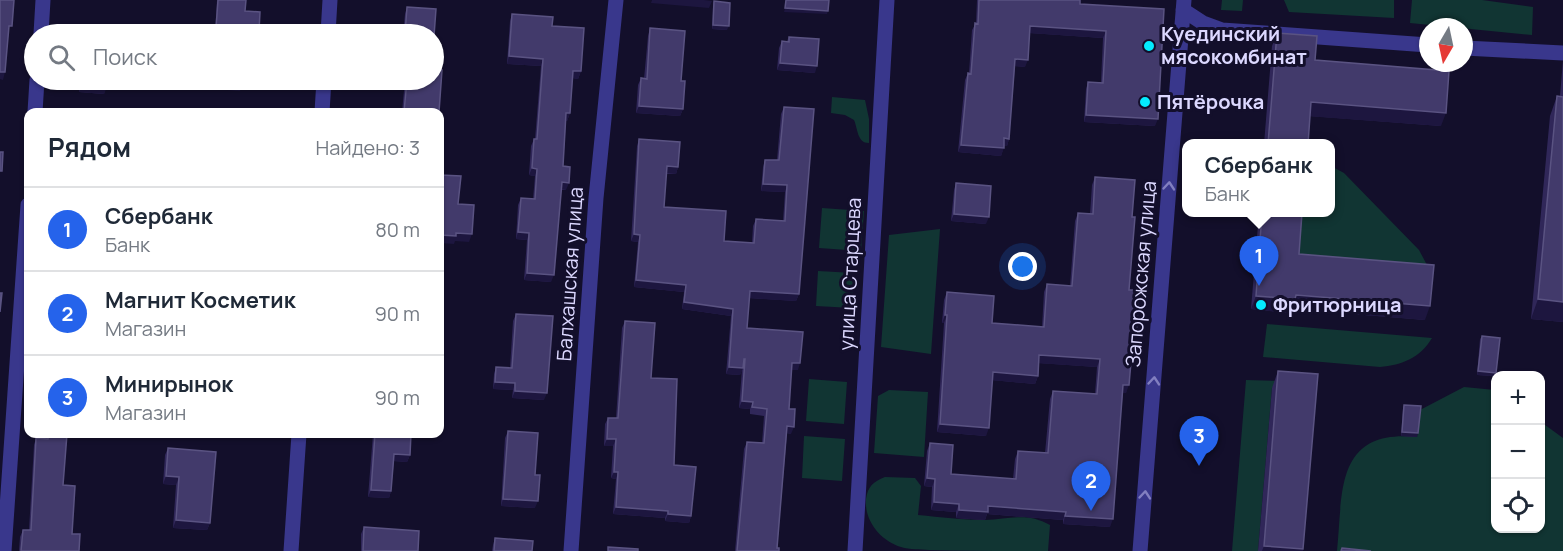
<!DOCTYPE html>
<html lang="ru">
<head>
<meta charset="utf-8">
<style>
  :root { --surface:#fff; --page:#f2f2f3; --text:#1f2937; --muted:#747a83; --line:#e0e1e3; --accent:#2563eb }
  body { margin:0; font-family:Manrope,sans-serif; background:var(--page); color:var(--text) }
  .controls { position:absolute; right:18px; bottom:18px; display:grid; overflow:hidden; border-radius:12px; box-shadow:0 2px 4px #0004 }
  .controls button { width:54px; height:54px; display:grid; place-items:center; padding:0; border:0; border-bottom:2px solid var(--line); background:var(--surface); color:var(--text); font:30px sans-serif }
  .compass { position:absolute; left:1419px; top:18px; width:54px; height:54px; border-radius:50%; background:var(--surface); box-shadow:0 2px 4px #0004; rotate:189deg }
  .you { position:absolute; left:1023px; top:267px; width:21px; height:21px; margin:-15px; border:4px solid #fff; border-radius:50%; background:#1a73e8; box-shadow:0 0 0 9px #1a73e833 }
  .badge { display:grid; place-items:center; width:39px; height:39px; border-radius:50%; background:var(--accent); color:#fff; font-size:20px; font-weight:700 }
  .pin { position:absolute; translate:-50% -50px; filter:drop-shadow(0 2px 3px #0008) }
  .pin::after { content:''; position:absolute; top:32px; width:21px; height:18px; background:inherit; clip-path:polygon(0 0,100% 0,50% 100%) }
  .popup { position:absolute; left:1182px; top:139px; width:153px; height:78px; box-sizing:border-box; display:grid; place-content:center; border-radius:12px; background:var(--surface); filter:drop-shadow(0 2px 4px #0005); font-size:20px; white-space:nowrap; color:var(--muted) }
  .popup b { font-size:22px; color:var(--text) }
  .popup::after { content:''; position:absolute; left:50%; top:100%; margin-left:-12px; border:12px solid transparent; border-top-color:var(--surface) }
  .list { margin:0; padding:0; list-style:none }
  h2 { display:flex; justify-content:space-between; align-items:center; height:78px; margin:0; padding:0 24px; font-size:26px }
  h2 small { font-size:20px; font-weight:400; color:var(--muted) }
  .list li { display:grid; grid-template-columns:39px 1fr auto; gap:18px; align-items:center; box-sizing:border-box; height:84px; padding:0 24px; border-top:2px solid var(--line) }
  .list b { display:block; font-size:22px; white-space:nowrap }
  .list p { margin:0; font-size:20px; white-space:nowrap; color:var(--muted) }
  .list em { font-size:20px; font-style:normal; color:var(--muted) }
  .icon { flex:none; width:33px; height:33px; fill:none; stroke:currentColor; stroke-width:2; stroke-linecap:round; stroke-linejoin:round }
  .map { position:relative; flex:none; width:1563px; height:551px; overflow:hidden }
  .search { position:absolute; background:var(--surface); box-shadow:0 2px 4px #0004; left:24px; top:24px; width:420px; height:66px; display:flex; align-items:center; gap:15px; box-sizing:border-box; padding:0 21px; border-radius:33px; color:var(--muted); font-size:22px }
  .panel { position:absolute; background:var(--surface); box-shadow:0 2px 4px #0004; left:24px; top:108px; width:420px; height:330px; border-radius:12px }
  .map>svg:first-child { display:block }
  .green { fill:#113533 }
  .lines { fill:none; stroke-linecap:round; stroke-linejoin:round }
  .minor { stroke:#39378c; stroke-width:15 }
  .wall { fill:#302759 }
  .shaded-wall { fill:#1d163f }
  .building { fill:#423a6b; stroke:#5a5382; stroke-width:1.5 }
  .oneway { stroke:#827fc0 }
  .poi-dot { fill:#04ebff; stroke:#130f2b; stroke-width:2 }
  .labels { text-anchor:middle; stroke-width:6; stroke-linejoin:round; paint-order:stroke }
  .poi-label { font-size:20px; font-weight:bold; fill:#dcd8ff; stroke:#130f2b; text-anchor:start }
  .street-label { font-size:20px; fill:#dcd8ff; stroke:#130f2b }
</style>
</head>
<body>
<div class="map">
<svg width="1563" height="551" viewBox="0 0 1563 551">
  <rect width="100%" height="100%" fill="#130f2b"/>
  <path class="green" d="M1222,0h21l-1,11 -21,-1z
    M1284,0h110v18l-105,-6z
    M1412,0h70l51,7 -1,28 -122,-12z
    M832,97l33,3 4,19v24c-12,0 -11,-14 -15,-23l-9,-5 -14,-2z
    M1331,166l13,7 75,77 8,15 -133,3 5,-55 32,-1z
    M822,208l42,3 -3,40 -42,-3z
    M940,229l-9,125 -50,-7 8,-112z
    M818,271l36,2 -2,35 -36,-2z
    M1267,324l165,14c-12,20 -30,27 -52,29l-117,-10z
    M809,379l38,3 -3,42 -38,-3z
    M1246,380l38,1 -12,7 -14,163h-26z
    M1464,387l31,3 1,138h44l1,-106 22,16v113h-226c6,-60 -2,-122 80,-114l3,-27z
    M889,390l39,2 -4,65 -50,-4 4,-57z
    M804,436l41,3 -3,42 -40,-3z
    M885,477l30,1 6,8 -3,29c22,2 45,5 67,5 25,-1 42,-8 65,5l-2,26c-39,0 -80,0 -119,-1 -9,-1 -19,0 -28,-3 -20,-6 -37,-26 -35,-48 2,-13 7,-17 19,-22z"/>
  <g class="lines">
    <path class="minor" d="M1183,10l20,13 19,7 206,15
      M41,34l2,-34
      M328,34l2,-34
      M1464,48l99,5
      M35,112l2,-32
      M322,112l2,-32
      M4,551l24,-346
      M291,551l8,-117
      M571,551l25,-353 20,-198
      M855,551l32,-551
      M1140,551l44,-551"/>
  </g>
  <path class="wall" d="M217,0h29l-1,11 14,20 -2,3 -42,-2z
    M977,0h103v4l84,5 -9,117 -71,-4 2,-33 2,-7h13l2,-44 -73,-5 -5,34 -10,-1 -6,73 -2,7h-3l-3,10 -43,-4 7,-72 3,-7h1l3,-43 4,-7z
    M714,1l13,29 -15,-1 1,-24z
    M407,7l27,27h-31l2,-20z
    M512,14l40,12 29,45 -3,8 -5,-1 -3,35 -3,8h-1l-3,45 3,24h-5l-10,92 -27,-2 3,-40 -11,-1 2,-34 3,-7 12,1 2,-23 -6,-1 2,-29 3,-7h1l6,-73 -34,-2 3,-43z
    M650,28l31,53 2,28 -3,7 -44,-3 2,-28 3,-7 3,1 4,-43z
    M1277,33l38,27 126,66 -131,-10 -2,28h-44l8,-98z
    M789,37l26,36 -38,-3 2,-22 3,-7h5z
    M1563,60v262l-32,-3 19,-203 7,-20h3z
    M76,80h42l-1,4 -10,-1 -3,11 -25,-2 1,-12z
    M405,80h29l5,32h-37z
    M784,107l15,187 -3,7 -47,-3 -2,30 51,42h-7l-2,39 2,25 -4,-1 -10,115 2,3h-44l9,-102 3,-7 15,1 2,-27 -14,-2v-5l-11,-1 3,-39 -2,6 -14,-1 5,-58 -49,-7 2,-17 -50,-5 4,-45 -7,-1 6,-95 2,-7 39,28 -2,7h-10l-2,33 60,34 28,2 1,-17 3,-7 27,2 2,-29 -24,-1 2,-24 2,-7h12l4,-46z
    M1095,177l37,40 -3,73 7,49 -4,8 -6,46h-3l-13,134 -47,-3v-4l-76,-6 -2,6 -29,-2v-6l-25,-2 1,-23 -8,-1 3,-35 3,-8 21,31 62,5 2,-20 3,-8 27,2 5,-54 3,-8 42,3 2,-27 -58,-4 -1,13 -3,8 -43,-4 -6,56 -49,-4 7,-109h-2l2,-23 3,-8 45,31 50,4 2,-35 3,-8 23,2 5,-65 3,-8 12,1 2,-29z
    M956,183l30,41 -35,-3 3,-31z
    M1259,213h43l-3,41 126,66 -133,-11 -2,4 -39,-4z
    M516,314l28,86 -32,-2 1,-8 -20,-1 1,-15 2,-7 14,1 3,-47z
    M625,321l26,57 23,87 17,51 -2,7 -24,-2v-3l-52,-4 3,-35 -5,-1 2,-32h-9l1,-22 3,-6h8l6,-90z
    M1482,336l12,40 -17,-1 3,-36z
    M1278,371l25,180h-45l14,-163z
    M1404,405l13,32 -16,-1 2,-28z
    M508,431l27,44v33l-34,-2 4,-68z
    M47,434h20l-4,51 9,49 7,17h-60l1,-14 3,-7h6l5,-85 2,-7 10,1z
    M373,434h38l-1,21 -3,7 -13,-1 -3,30 -2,7 -21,-1z
    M168,448l42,75 -3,7 -34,-2 3,-43 -13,-1 2,-29z
    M364,527l54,24h-57v-17z
    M495,538l37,13h-40l1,-6z"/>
  <path class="shaded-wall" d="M652,0h52l8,1 -3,7 -58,-5z
    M785,8l43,3 -1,3 -43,-2z
    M713,25l16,1 -2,4 -15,-1z
    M1030,26l76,5 -3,7 -75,-5z
    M216,28l43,3 -2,3 -42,-2z
    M509,56l34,3 -2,7 -34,-2z
    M1015,59l13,1 -3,7 -12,-1z
    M780,63l37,3 -2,7 -38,-3z
    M573,71h8l-3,8 -7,-1z
    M0,72h5l-2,8 -3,-1z
    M106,80h12l-1,4 -12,-1z
    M190,80l52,4 -2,7 -52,-4z
    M81,85l26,2 -3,7 -25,-2z
    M1311,102l135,11 -5,13 -135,-10z
    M639,106l44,3 -3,7 -44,-3z
    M566,113h4l-3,8 -3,-1z
    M1086,115l72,4 -3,7 -71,-4z
    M1004,138l5,1 -2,7h-5z
    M961,145l43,3 -3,8 -43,-4z
    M667,166l11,1 -2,7 -12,-1z
    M532,168l5,1 -2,7 -6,-1z
    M562,182l7,1 -3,7 -7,-1z
    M763,184l24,1 -2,7 -24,-1z
    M954,214l35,3 -3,7 -35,-3z
    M518,232l11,1 -2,7 -11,-1z
    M456,233l16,1 -3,8 -14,-1 -1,3 -14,-1v-8z
    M634,234l6,1 -2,7 -7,-1z
    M527,273l27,2 -3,7 -27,-2z
    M636,280l50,5 -2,7 -50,-5z
    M750,291l49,3 -3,7 -48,-3z
    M1296,295l134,11 -5,14 -133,-11 -2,4 -39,-4 5,-13z
    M1538,299l25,3v20l-32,-3z
    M684,302l49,7 -2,7 -49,-7z
    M945,315h2l-3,8h-2z
    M1039,355l61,4 -3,8 -61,-4z
    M792,363h8l-2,7h-9z
    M729,367l14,1 -3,7 -14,-1z
    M1478,371l18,2 -2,3 -17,-1z
    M993,372l45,4 -3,8 -45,-4z
    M495,382l20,1 -2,7 -20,-1z
    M1123,385h6l-3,8h-6z
    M515,391l32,2 -3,7 -32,-2z
    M742,401l11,1 -3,7 -11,-1z
    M940,424l49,4 -3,8 -49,-4z
    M787,426l7,1 -3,7 -6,-1z
    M1402,432l16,1 -1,4 -16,-1z
    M607,439h9l-3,7h-9z
    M394,454l16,1 -3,7 -15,-1z
    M614,472h4l-2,7 -5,-1z
    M166,476l13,1 -3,8 -13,-1z
    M927,478l8,1 -3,8 -8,-1z
    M371,490l20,1 -2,7 -21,-1z
    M503,499l35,2 -3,7 -34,-2z
    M934,502l25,2 -3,8 -25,-2z
    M988,506l78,6 -3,8 -76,-6 -2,6 -29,-2 3,-8z
    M616,507l52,4 -3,7 -52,-4z
    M668,514l23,2 -2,7 -24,-2z
    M1065,516l48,3 -3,8 -47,-3z
    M176,520l34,3 -3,7 -34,-2z
    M1264,546l39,3v2h-41z"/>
  <path class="building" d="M0,0h14l-2,26h-3l-4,46h-5z
    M218,0h28l-1,11 15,1 -1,19 -43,-3z
    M786,0h43l-1,11 -43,-3z
    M979,0h101v4l84,5 -6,110 -72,-4 2,-33 15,1 3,-52 -76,-5 -2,34 -13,-1 -6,80 -5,-1v10l-43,-3 7,-72 3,1 4,-51 3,1z
    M714,1l16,2 -1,23 -16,-1z
    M407,7l29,2 -2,27v-2h-29z
    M512,14l41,3 -1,9 32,2 -3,43h-8l-3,42h-4l-3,53 7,1 -1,16 -7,-1 -8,93 -27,-2 2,-40 -11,-1 3,-34 14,1 2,-30 -5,-1 2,-29h3l6,-80 -34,-3z
    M650,28l35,3 -4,50h4l-2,28 -44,-3 2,-28 6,1z
    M1277,33l40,3 -2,24 134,11 -3,42 -135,-11 -3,42h-40z
    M789,37l30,2 -2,27 -37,-3 2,-22 7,1z
    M434,70h8l-3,42h-35l3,-32h27z
    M82,80h25v7l-26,-2z
    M190,80h53l-1,4z
    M1557,96l6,1v205l-25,-3z
    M784,107l30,2 -15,185 -49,-3 -3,37 56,4 -3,31h-8l-3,46h6l-1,18 -7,-1 -10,122h2v3h-42l10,-109 17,1 3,-34 -15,-2 1,-5 -11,-1 3,-42h-1l-1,9 -14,-1 4,-58 -49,-7 2,-17 -50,-5 4,-45 -6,-1 5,-95 41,3 -2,25 -11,-1 -3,41 62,4 -2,30 30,2 2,-24 29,2 2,-36 -24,-1 2,-24h14z
    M0,152h3l-1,19h-2z
    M440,175l21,1 -3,28 16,1 -2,29 -16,-1v3l-16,-1z
    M1095,177l40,3 -3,37h3l-6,73h10l-3,49h-3l-4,46h-6l-10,134 -48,-3 1,-4 -78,-6v6l-29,-2v-6l-25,-2 1,-23 -8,-1 3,-35 23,2 -2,29 65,5 2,-28 30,2 5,-62 44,3 3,-35 -61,-4 -1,21 -45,-4 -4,56 -49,-4 7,-109h-2l2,-23 47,4 -2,27 52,4 3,-43 25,2 6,-73 15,1z
    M956,183l35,3 -2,31 -35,-3z
    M1262,213h40l-3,41 135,11 -4,41 -134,-11 -1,4 -39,-3z
    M0,293h2l-2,19z
    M516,314l37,2 -6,77 -32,-2v-8l-20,-1 1,-15 16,1z
    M625,321l30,2 -4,55 26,1 -3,86 22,2 -5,49 -23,-2v-3l-52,-4 2,-35h-4l2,-33h-9l1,-21h10z
    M1482,336l18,2 -4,35 -18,-2z
    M1278,371l40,3 -15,175 -39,-3z
    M1404,405l17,1 -3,27 -16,-1z
    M508,431l30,2 -3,42h5l-2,26 -35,-2z
    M49,434h18l-4,51 12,1 -3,48h8l-1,17h-58l2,-21h8l5,-92 12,1z
    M375,434h36l-1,21 -16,-1 -3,37 -20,-1z
    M168,448l48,4 -6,71 -34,-3 3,-43 -13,-1z
    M364,527l55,4 -1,20h-55z
    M495,538l38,3 -1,10h-38z
    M608,547l30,2v2h-30z
    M1342,548l29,3h-30z"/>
  <defs><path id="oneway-chevron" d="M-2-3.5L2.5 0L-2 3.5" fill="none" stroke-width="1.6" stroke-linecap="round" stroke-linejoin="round" transform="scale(1.5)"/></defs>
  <g class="oneway">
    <use href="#oneway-chevron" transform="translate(1169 186) rotate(-85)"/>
    <use href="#oneway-chevron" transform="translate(1154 381) rotate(-85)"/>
    <use href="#oneway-chevron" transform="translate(1145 495) rotate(-85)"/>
  </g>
  <g class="poi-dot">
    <circle cx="1149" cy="46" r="6"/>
    <circle cx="1145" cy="102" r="6"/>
    <circle cx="1261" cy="305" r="6"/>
  </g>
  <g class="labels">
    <g class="poi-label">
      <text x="1161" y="41">Куединский<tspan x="1161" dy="23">мясокомбинат</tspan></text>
      <text x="1157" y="109">Пятёрочка</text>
      <text x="1273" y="312">Фритюрница</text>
    </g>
    <g class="street-label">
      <text transform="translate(570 274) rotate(-86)" y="7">Балхашская улица</text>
      <text transform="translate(850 274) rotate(-87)" y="7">улица Старцева</text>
      <text transform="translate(1141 274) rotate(-85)" y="7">Запорожская улица</text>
    </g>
  </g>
</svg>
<div class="controls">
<button>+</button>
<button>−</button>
<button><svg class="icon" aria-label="locate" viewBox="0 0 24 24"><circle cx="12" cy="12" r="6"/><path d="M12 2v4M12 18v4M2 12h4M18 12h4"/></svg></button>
</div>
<svg class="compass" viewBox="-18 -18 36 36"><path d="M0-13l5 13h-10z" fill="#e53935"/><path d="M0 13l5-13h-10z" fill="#747a83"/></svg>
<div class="you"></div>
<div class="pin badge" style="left:1259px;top:286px">1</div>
<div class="popup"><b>Сбербанк</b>Банк</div>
<div class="pin badge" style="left:1091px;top:511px">2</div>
<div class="pin badge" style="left:1199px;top:466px">3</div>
<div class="search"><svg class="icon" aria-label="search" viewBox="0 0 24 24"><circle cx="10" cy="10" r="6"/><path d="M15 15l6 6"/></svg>Поиск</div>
<section class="panel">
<h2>Рядом<small>Найдено: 3</small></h2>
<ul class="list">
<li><span class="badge">1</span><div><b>Сбербанк</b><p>Банк</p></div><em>80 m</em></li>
<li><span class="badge">2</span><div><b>Магнит Косметик</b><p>Магазин</p></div><em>90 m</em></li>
<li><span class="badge">3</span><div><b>Минирынок</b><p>Магазин</p></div><em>90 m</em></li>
</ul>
</section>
</div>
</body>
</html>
